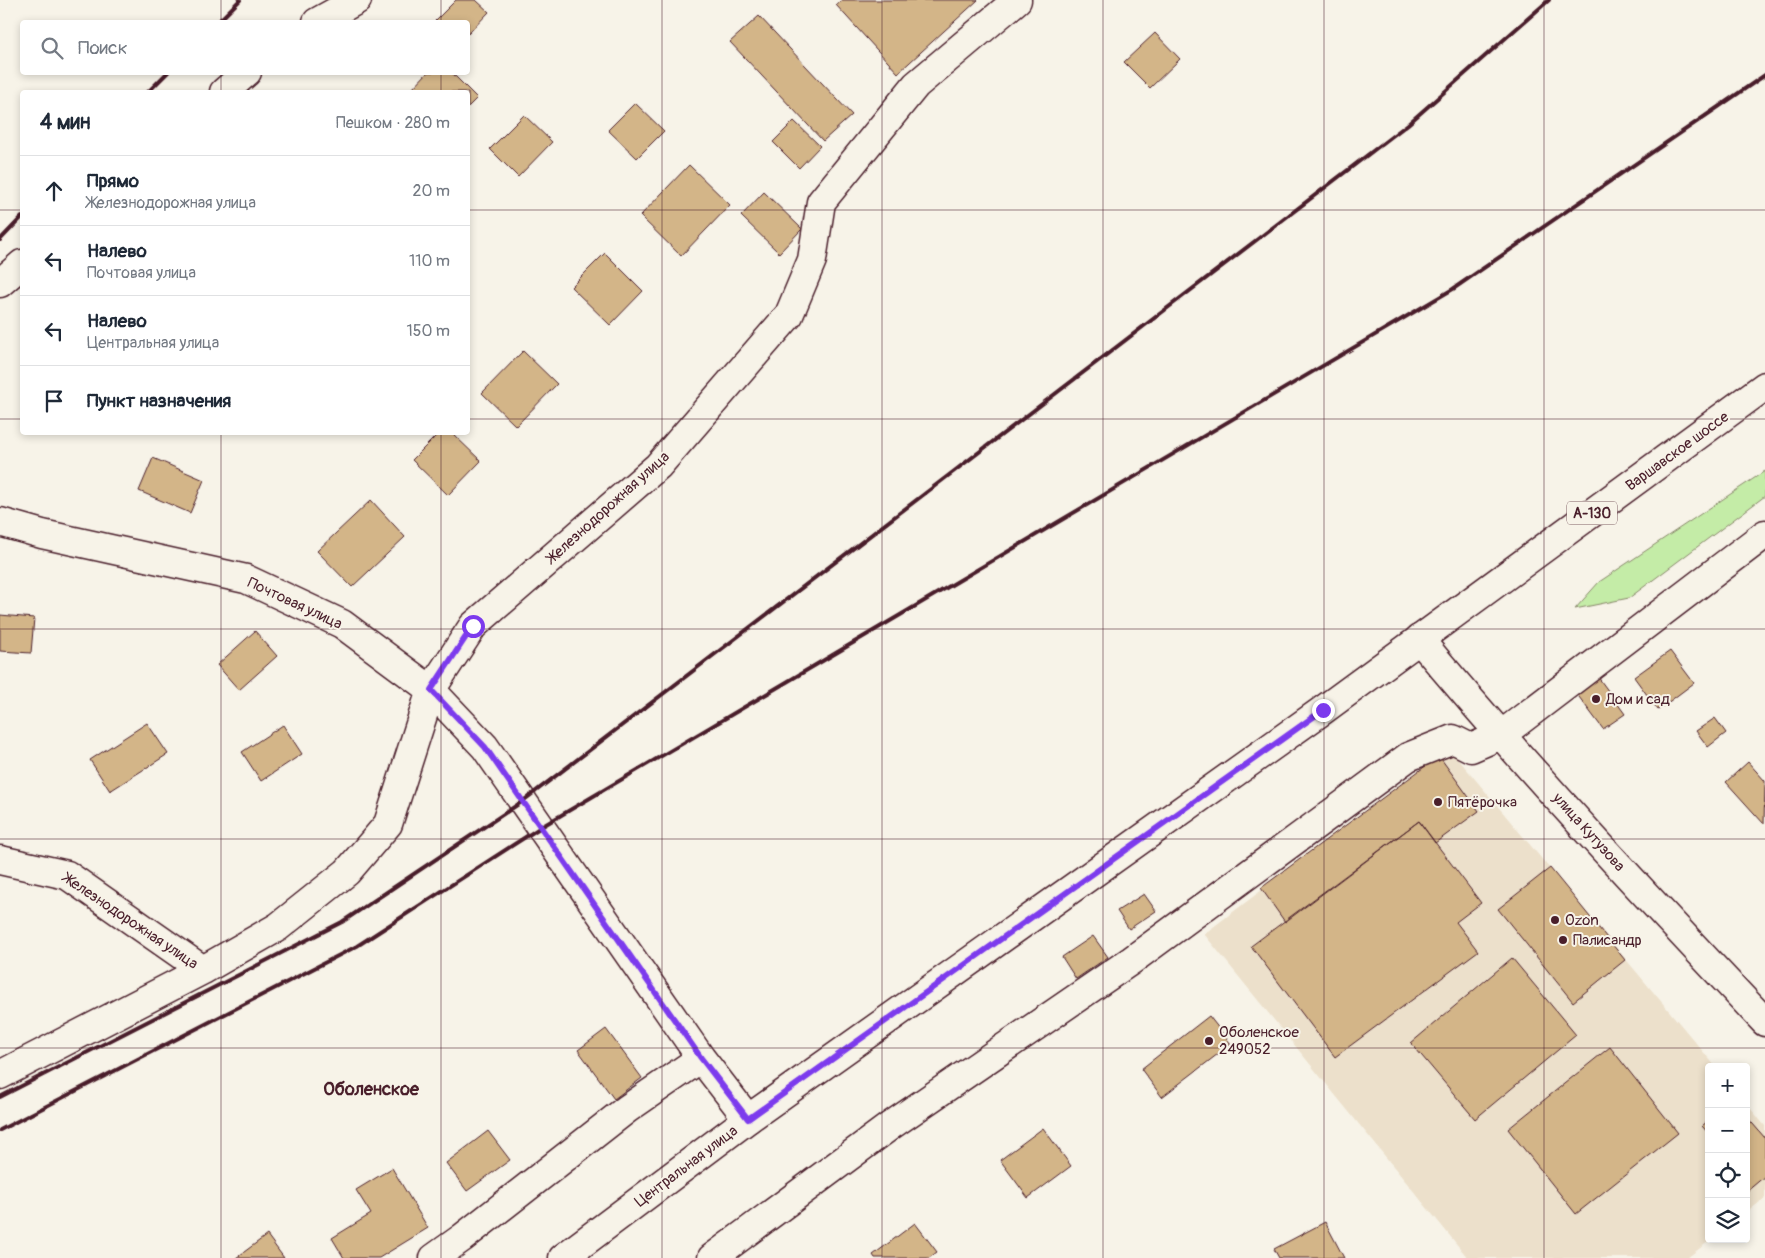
<!DOCTYPE html>
<html lang="ru">
<head>
<meta charset="utf-8">
<style>
  :root { --surface:#fff; --page:#f6f6f7; --text:#1f2937; --muted:#747a83; --line:#e0e1e3 }
  body { margin:0; font-family:Pangolin,sans-serif; background:var(--page); color:var(--text) }
  .controls { position:absolute; right:15px; bottom:15px; display:grid; overflow:hidden; border-radius:5px; box-shadow:0 2px 8px #0003 }
  .controls button { width:45px; height:45px; display:grid; place-items:center; padding:0; border:0; border-bottom:1px solid var(--line); background:var(--surface); color:var(--text); font:25px sans-serif }
  .stop { position:absolute; width:15px; height:15px; margin:-11px; border:4px solid #7c3aed; border-radius:50%; background:#fff }
  .stop.end { background:#7c3aed; border-color:#fff; box-shadow:0 1px 5px #0008 }
  .list { margin:0; padding:0; list-style:none }
  h2 { display:flex; justify-content:space-between; align-items:center; height:65px; margin:0; padding:0 20px; font-size:21px }
  h2 small { font-size:16px; font-weight:400; color:var(--muted) }
  .list li { display:grid; grid-template-columns:32px 1fr auto; gap:15px; align-items:center; box-sizing:border-box; height:70px; padding:0 20px; border-top:1px solid var(--line) }
  .list b { display:block; font-size:19px; white-space:nowrap }
  .list p { margin:0; font-size:16px; white-space:nowrap; color:var(--muted) }
  .list em { font-size:16px; font-style:normal; color:var(--muted) }
  .icon { flex:none; width:28px; height:28px; fill:none; stroke:currentColor; stroke-width:2; stroke-linecap:round; stroke-linejoin:round }
  .map { position:relative; flex:none; width:1765px; height:1258px; overflow:hidden }
  .search { position:absolute; background:var(--surface); box-shadow:0 2px 8px #0003; left:20px; top:20px; width:450px; height:55px; display:flex; align-items:center; gap:12px; box-sizing:border-box; padding:0 18px; border-radius:5px; color:var(--muted); font-size:19px }
  .panel { position:absolute; background:var(--surface); box-shadow:0 2px 8px #0003; left:20px; top:90px; width:450px; height:345px; border-radius:5px }
  .map>svg:first-child { display:block }
  .built { fill:#ece0cb }
  .green { fill:#c4eca7; stroke:#878669 }
  .building { fill:#d3b588; stroke:#4a1f2b }
  .lines { fill:none; stroke-linecap:round; stroke-linejoin:round }
  .minor-casing { stroke:#4a1f2b; stroke-width:31 }
  .major-casing { stroke:#4a1f2b; stroke-width:31 }
  .minor { stroke:#f7f3e8; stroke-width:28 }
  .major { stroke:#f7f3e8; stroke-width:28 }
  .rail { stroke:#4a1f2b; stroke-width:4 }
  .route { stroke:#7c3aed; stroke-width:6 }
  .grid { fill:none; stroke:#4a1f2b; stroke-width:1; stroke-opacity:0.55 }
  .poi-dot { fill:#4a1f2b; stroke:#f7f3e8; stroke-width:2 }
  .labels { text-anchor:middle; stroke-width:4; stroke-linejoin:round; paint-order:stroke }
  .shield { fill:#f7f3e8; stroke:#7e5f64; stroke-width:1 }
  .shield-label { font-size:14px; font-weight:bold; fill:#4a1f2b }
  .street-label { font-size:15px; fill:#4a1f2b; stroke:#f7f3e8 }
  .poi-label { font-size:15px; fill:#4a1f2b; stroke:#f7f3e8; text-anchor:start }
  .quarter-label { font-size:18px; font-weight:bold; fill:#4a1f2b; stroke:#f7f3e8 }
</style>
</head>
<body>
<div class="map">
<svg width="1765" height="1258" viewBox="0 0 1765 1258">
  <rect width="100%" height="100%" fill="#f7f3e8"/>
  <filter id="ink" filterUnits="userSpaceOnUse"><feTurbulence type="fractalNoise" baseFrequency=".02" numOctaves="2"/><feDisplacementMap in="SourceGraphic" scale="10" xChannelSelector="R" yChannelSelector="G"/><feConvolveMatrix kernelMatrix="1 2 1 2 8 2 1 2 1" color-interpolation-filters="sRGB"/></filter>
  <g filter="url(#ink)">
    <path class="built" d="M1449,748l267,319h-7v172h3l-25,19h-219l-264,-324z
      M1746,1103l19,23v72l-19,15z"/>
    <path class="green" d="M1765,471v25l-136,102 -54,11 24,-27z"/>
    <path class="building" d="M456,0h20l13,12 -21,22v-12h-34z
      M842,0h136l-80,73 -62,-68z
      M759,16l93,99 -29,26 -93,-99z
      M1155,33l25,26 -30,29 -26,-26z
      M428,72h23l26,26 -9,9v-15h-53l-3,-3z
      M635,103l29,28 -27,27 -29,-28z
      M524,115l28,27 -34,35 -28,-28z
      M794,121l26,25 -21,22 -26,-26z
      M689,165l41,40 -49,51 -41,-40z
      M764,192l38,37 -23,24 -38,-37z
      M605,253l38,38 -33,34 -39,-38z
      M523,351l34,33 -41,42 -34,-33z
      M440,432h11l30,29 -33,34 -36,-35z
      M153,458l51,22 -14,33 -51,-22z
      M371,500l34,37 -53,50 -35,-36z
      M0,615l34,3 -3,35 -31,-2z
      M255,631l22,25 -38,34 -22,-25z
      M1670,651l24,32 -36,27 -24,-33z
      M1598,677l27,37 -22,15 -27,-36z
      M1715,718l11,15 -18,14 -12,-16z
      M147,723l21,31 -58,37 -20,-31z
      M283,725l19,29 -41,27 -19,-29z
      M1439,756l40,55 -44,32 -16,-22 -134,101 -24,-34z
      M1748,762l17,19 -1,43 -38,-42z
      M1419,821l62,82 -25,19 22,29 -143,106 -84,-111z
      M1550,868l75,92 -52,42 -75,-93z
      M1144,894l12,17 -27,18 -12,-18z
      M1093,936l15,21 -32,22 -14,-22z
      M1512,958l64,77 -101,84 -64,-76z
      M1209,1016l22,28 -69,53 -21,-28z
      M606,1029l36,49 -28,21 -36,-49z
      M1610,1047l68,86 -102,81 -68,-85z
      M1746,1116l19,22v38l-19,16z
      M1709,1120v14l-7,-8z
      M1043,1128l28,38 -43,32 -28,-38z
      M488,1131l22,29 -43,31 -21,-28z
      M392,1168l36,60 -49,30h-35l-12,-20 39,-24 -15,-24z
      M1325,1222l19,36h-65l-5,-9z
      M915,1223l22,29 -8,6h-54l-2,-3z
      M267,1235l17,23h-48z"/>
    <g class="lines">
      <defs>
        <path id="minor" d="M317,22l40,-22
          M224,92l23,-20
          M0,283l22,-19
          M0,522l42,12 204,45 96,45 89,66 54,57 216,311 47,61
          M1419,639c110,132 228,258 346,383
          M0,860l67,15 136,95
          M0,1075l203,-105 75,-43 69,-55 41,-48 43,-134 42,-64 185,-160 131,-151 23,-55 9,-58 95,-117 101,-85
          M434,1258l28,-20 165,-129 74,-51
          M712,1258l178,-132 242,-166 276,-203 45,-18 18,9 30,-13 264,-201"/>
        <path id="major" d="M563,1258l185,-139 575,-409 442,-324"/>
      </defs>
      <use href="#minor" class="minor-casing"/>
      <use href="#major" class="major-casing"/>
      <use href="#minor" class="minor"/>
      <use href="#major" class="major"/>
      <path class="rail" d="M218,22l22,-22
        M148,92l20,-20
        M0,240l22,-23
        M0,1097l342,-175 181,-121 885,-677 141,-124
        M0,1130l357,-184 184,-119 912,-538 312,-214"/>
    </g>
  </g>
  <g class="lines" filter="url(#ink)">
    <path class="route" d="M473,626l-42,64 54,57 216,311 47,61 575,-409"/>
  </g>
  <path class="grid" d="M221,0v22M441,0v22M662,0v1258M882,0v1258M1103,0v1258M1324,0v1258M1544,0v1258M221,72v20M441,72v20M0,210h22M468,210h1297M0,419h22M468,419h1297M221,432v826M441,432v826M0,629h1765M0,839h1765M0,1048h1765"/>
  <g class="poi-dot">
    <circle cx="1596" cy="699" r="5"/>
    <circle cx="1438" cy="802" r="5"/>
    <circle cx="1555" cy="920" r="5"/>
    <circle cx="1563" cy="940" r="5"/>
    <circle cx="1209" cy="1041" r="5"/>
  </g>
  <g class="labels">
    <rect class="shield" x="1567" y="501.5" width="50" height="23" rx="4"/>
    <g class="shield-label">
      <text x="1592" y="518">А-130</text>
    </g>
    <g class="street-label">
      <text transform="translate(1677 451) rotate(-36)" y="5">Варшавское шоссе</text>
      <text transform="translate(608 507) rotate(-42)" y="5">Железнодорожная улица</text>
      <text transform="translate(295 603) rotate(25)" y="5">Почтовая улица</text>
      <text transform="translate(1589 832) rotate(48)" y="5">улица Кутузова</text>
      <text transform="translate(131 921) rotate(34)" y="5">Железнодорожная улица</text>
      <text transform="translate(686 1166) rotate(-37)" y="5">Центральная улица</text>
    </g>
    <g class="poi-label">
      <text x="1606" y="704">Дом и сад</text>
      <text x="1448" y="807">Пятёрочка</text>
      <text x="1565" y="925">Ozon</text>
      <text x="1573" y="945">Палисандр</text>
      <text x="1219" y="1037">Оболенское<tspan x="1219" dy="17">249052</tspan></text>
    </g>
    <g class="quarter-label">
      <text x="371" y="1095">Оболенское</text>
    </g>
  </g>
</svg>
<div class="controls">
<button>+</button>
<button>−</button>
<button><svg class="icon" aria-label="locate" viewBox="0 0 24 24"><circle cx="12" cy="12" r="6"/><path d="M12 2v4M12 18v4M2 12h4M18 12h4"/></svg></button>
<button><svg class="icon" aria-label="layers" viewBox="0 0 24 24"><path d="M12 4l9 5-9 5-9-5zM3 14l9 5 9-5"/></svg></button>
</div>
<div class="stop" style="left:473px;top:626px"></div>
<div class="stop end" style="left:1323px;top:710px"></div>
<div class="search"><svg class="icon" aria-label="search" viewBox="0 0 24 24"><circle cx="10" cy="10" r="6"/><path d="M15 15l6 6"/></svg>Поиск</div>
<section class="panel">
<h2>4 мин<small>Пешком · 280 m</small></h2>
<ul class="list">
<li><svg class="icon" aria-label="ahead" viewBox="0 0 24 24"><path d="M12 20V5M6 11l6-6 6 6"/></svg><div><b>Прямо</b><p>Железнодорожная улица</p></div><em>20 m</em></li>
<li><svg class="icon" aria-label="left" viewBox="0 0 24 24"><path d="M17 20v-9H6M10 6l-5 5 5 5"/></svg><div><b>Налево</b><p>Почтовая улица</p></div><em>110 m</em></li>
<li><svg class="icon" aria-label="left" viewBox="0 0 24 24"><path d="M17 20v-9H6M10 6l-5 5 5 5"/></svg><div><b>Налево</b><p>Центральная улица</p></div><em>150 m</em></li>
<li><svg class="icon" aria-label="arrive" viewBox="0 0 24 24"><path d="M6 21V4h12l-3 4 3 4H6"/></svg><div><b>Пункт назначения</b></div></li>
</ul>
</section>
</div>
</body>
</html>
